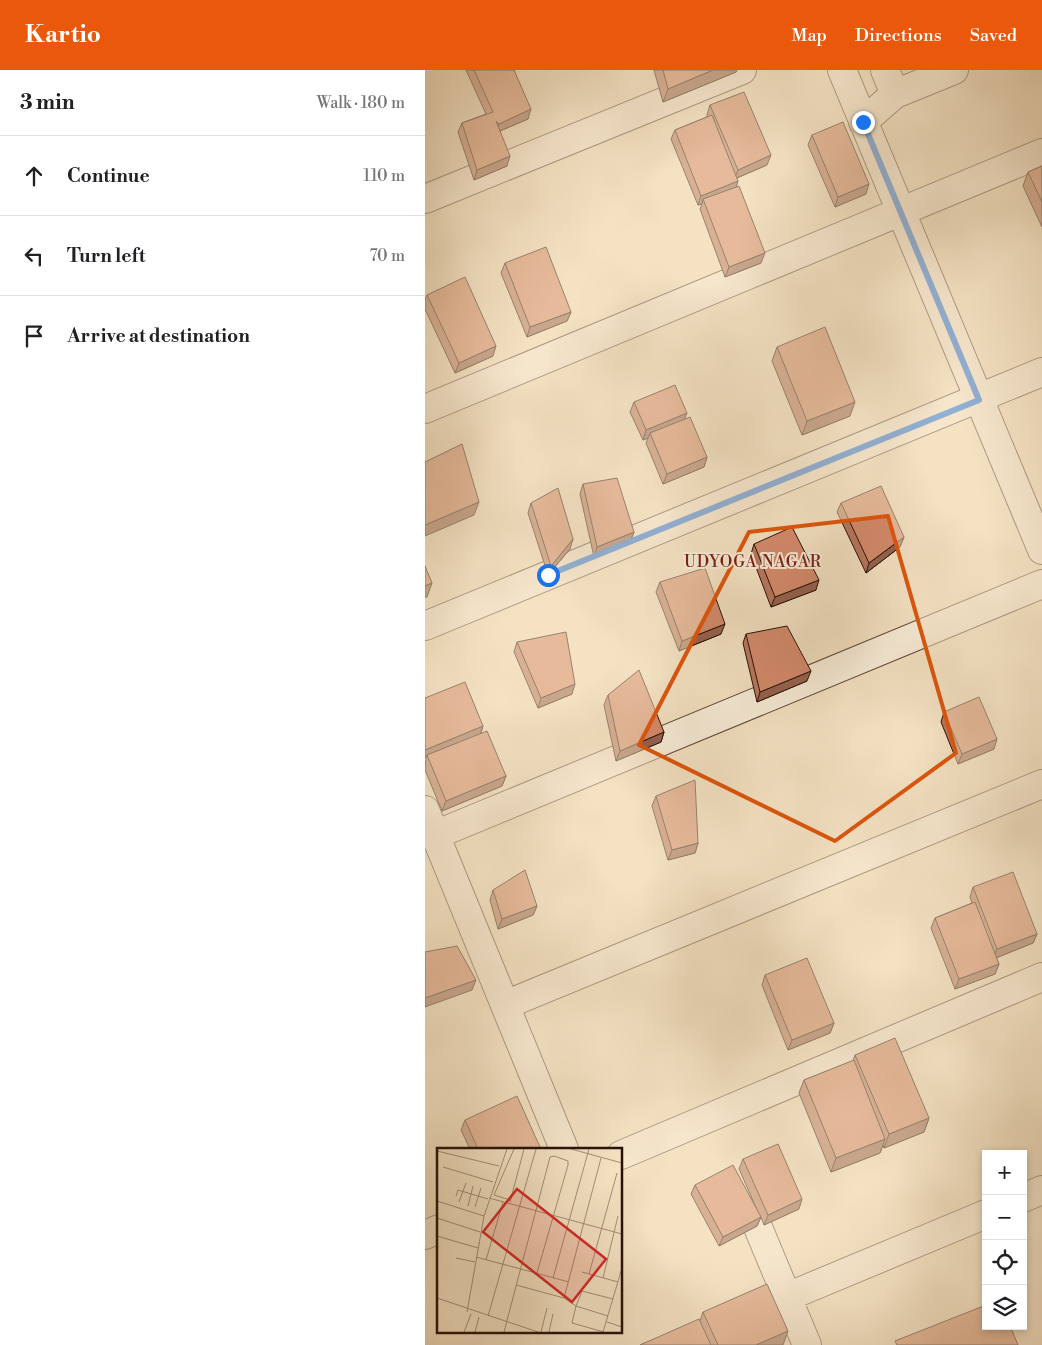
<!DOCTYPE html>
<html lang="en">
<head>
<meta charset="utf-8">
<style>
  :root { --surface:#fff; --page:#f2f2f2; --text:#202124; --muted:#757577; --line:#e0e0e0; --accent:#ea580c }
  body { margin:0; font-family:"Libre Bodoni",serif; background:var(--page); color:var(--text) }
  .controls { position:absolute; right:15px; bottom:15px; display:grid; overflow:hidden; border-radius:0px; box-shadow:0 2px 8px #0003 }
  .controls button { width:45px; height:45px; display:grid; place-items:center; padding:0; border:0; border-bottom:1px solid var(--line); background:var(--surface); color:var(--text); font:25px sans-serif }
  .stop { position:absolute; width:15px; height:15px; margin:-11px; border:4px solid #1a73e8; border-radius:50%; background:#fff }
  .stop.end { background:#1a73e8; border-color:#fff; box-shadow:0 1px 5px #0008 }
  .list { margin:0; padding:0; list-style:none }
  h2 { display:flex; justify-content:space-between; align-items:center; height:65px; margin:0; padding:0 20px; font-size:21px }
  h2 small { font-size:16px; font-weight:400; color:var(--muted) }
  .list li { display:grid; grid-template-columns:32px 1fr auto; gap:15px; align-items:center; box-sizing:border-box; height:80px; padding:0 20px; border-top:1px solid var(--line) }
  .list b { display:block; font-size:19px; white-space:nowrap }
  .list em { font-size:16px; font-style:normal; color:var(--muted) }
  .icon { flex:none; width:28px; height:28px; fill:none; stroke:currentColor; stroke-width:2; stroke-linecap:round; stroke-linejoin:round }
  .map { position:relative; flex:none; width:617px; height:1275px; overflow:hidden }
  header { display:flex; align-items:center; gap:30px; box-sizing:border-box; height:70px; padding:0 25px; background:var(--accent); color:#fff }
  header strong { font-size:24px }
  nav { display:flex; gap:28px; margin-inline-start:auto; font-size:18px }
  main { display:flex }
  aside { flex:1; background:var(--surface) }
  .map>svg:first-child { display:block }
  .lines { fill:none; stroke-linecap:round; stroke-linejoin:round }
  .street-casing { stroke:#5a4437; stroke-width:30 }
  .street { stroke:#f8ecd8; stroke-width:28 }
  .wall { fill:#b6775d; stroke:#271008 }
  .shaded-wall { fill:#94614c; stroke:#271008 }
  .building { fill:#d48a6c; stroke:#271008 }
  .route { stroke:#1a73e8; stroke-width:6 }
  .marked { fill:none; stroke:#de550c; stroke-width:4; stroke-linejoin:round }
  .labels { text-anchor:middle; stroke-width:4; stroke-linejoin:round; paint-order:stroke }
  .neighbourhood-label { font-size:16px; letter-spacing:1px; fill:#7a1f14; stroke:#f8ecd8 }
  .inset-road { fill:none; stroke:#a28e78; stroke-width:1 }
  .view { fill:#d62828; fill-opacity:0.15; stroke:#d62828; stroke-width:2.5 }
  .inset-edge { fill:none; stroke:#271008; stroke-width:2.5 }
</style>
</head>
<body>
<header>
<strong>Kartio</strong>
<nav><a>Map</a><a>Directions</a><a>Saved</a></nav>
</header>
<main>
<aside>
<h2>3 min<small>Walk · 180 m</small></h2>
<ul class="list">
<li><svg class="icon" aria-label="ahead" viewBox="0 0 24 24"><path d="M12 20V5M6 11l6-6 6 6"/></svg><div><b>Continue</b></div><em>110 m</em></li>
<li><svg class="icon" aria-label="left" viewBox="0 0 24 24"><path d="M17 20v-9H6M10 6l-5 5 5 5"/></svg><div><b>Turn left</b></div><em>70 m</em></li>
<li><svg class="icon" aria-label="arrive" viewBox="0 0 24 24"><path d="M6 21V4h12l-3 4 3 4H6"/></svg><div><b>Arrive at destination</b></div></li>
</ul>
</aside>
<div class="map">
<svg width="617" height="1275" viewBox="0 0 617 1275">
  <rect width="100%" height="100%" fill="#f4e2c3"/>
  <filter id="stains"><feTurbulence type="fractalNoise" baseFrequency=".004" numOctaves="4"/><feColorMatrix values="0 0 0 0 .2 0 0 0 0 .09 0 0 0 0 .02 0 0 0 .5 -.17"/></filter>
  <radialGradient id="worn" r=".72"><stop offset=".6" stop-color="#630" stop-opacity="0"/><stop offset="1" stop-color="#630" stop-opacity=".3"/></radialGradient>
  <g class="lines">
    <defs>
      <path id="street" d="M417,0l200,480
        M460,0l10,24
        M438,52l32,-28 59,-24
        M0,129l317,-129
        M0,339l617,-256
        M0,556l617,-254
        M0,740l139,339
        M10,765l607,-251
        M80,935l537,-221
        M196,1085l421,-178
        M598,1128l19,-8
        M332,1155l50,120
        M0,1165l14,-6
        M362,1227l199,-83"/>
    </defs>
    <use href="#street" class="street-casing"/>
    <use href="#street" class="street"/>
  </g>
  <path class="wall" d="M41,0h48l14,49 -28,12 7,35 -33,14 -16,-48 4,-9 24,-9z
    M229,0h83l-1,2 -73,30z
    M285,35l57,60 -30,13 -1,9 25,76 -36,14 -25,-68 2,-5 -4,1 -27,-66 4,-9 32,-13v-2z
    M387,65l54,59 -31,13 -27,-62z
    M617,96v61l-19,-41 5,-14z
    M80,193l66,49 -4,9 -40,16 -26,-64z
    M2,225l66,61 -38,17 -30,-64v-10z
    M352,277l73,69 -48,19 -30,-74z
    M209,332l50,17 23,38 -3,10 -41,17 -17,-41 2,-5 -5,2 -13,-28z
    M158,414l51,48 -4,10 -36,15 -14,-63z
    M106,433l39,46 -22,26 -20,-62z
    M416,433l63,34 -4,10 -34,26 -29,-61z
    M329,474l62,46 -45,17 -20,-53z
    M235,512l61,52 -42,17 -23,-59z
    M321,564l61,47 -50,21 -14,-59z
    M92,572l55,52 -34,14 -24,-56z
    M183,625l56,37 -3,10 -45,19 -12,-56z
    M0,628l58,28 -2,7 25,43 -4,10 -60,25 -17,-41 1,-12z
    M519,642l50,37 -36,15 -17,-42z
    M231,726l42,47 -3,10 -27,7 -16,-54z
    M548,817l64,47 -4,9 -37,15 3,6 -4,10 -40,15 -24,-61 4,-10 37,-15 -2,-6z
    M68,820l44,16 -4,9 -35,14 -8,-29z
    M340,905l69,48 -4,10 -42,17 -26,-65z
    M430,985l74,63 -5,14 -40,16 -1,-3 -3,8 -49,19 -32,-79 5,-13 49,-19z
    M40,1050l75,27 -1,2h-69l-9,-19z
    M318,1089l56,50 -35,16 -3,-8 -4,9 -38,20 -28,-52 4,-9 63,27 -19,-43z
    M278,1242l80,33h-143l60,-24z"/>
  <path class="shaded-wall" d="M288,0h24l-1,2 -73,30 5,-13z
    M106,39l-3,10 -33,14 4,-9z
    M346,85l-4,10 -33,14 4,-9z
    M85,86l-3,10 -33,14 3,-10z
    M313,111l-3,10 -32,8 -1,5 -4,1 3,-9z
    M444,114l-3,10 -31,13 3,-10z
    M340,183l-4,10 -36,14 4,-10z
    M146,242l-4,9 -40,16 3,-10z
    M71,276l-3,10 -38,17 4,-10z
    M430,332l-5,14 -48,19 5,-14z
    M262,343l-4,10 -33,10 -2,5 -5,2 3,-10z
    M282,387l-3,10 -41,17 4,-10z
    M54,432l-5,13 -49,21v-11z
    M209,462l-4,10 -36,15 3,-10z
    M479,467l-4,10 -34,26 3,-10z
    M148,469l-3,10 -22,26 3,-9z
    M394,510l-3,10 -45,17 4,-10z
    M7,513l-5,14h-2v-11z
    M300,554l-4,10 -42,17 3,-10z
    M386,601l-4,10 -50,21 3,-10z
    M150,614l-3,10 -34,14 3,-10z
    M58,656l-3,9 -53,20 -2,3v-8z
    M239,662l-3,10 -45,19 4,-10z
    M572,669l-3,10 -36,15 4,-10z
    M81,706l-4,10 -60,25 4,-10z
    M273,773l-3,10 -27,7 4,-10z
    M112,836l-4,9 -35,14 4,-10z
    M612,864l-4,9 -40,16 4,-10z
    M574,894l-4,10 -40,15 4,-10z
    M51,910l-4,10 -47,17v-9z
    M409,953l-4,10 -42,17 4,-10z
    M504,1048l-5,14 -40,16 5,-14z
    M460,1069l-5,14 -49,19 5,-14z
    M377,1129l-3,10 -35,16 4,-10z
    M336,1147l-4,9 -38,20 4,-9z
    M363,1261l-5,14h-27z"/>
  <path class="building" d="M49,0h40l17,39 -32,15 -3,-3 14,35 -33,14 -15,-47 31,-11z
    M238,0h50l-45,19z
    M319,22l27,63 -33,15 -28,-65z
    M287,45l26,66 -37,15 -26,-66z
    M418,52l26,62 -31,13 -26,-62z
    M617,96v36l-14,-30z
    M314,116l26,67 -36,14 -26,-68z
    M121,177l25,65 -41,15 -25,-64z
    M40,207l31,69 -37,17 -32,-68z
    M400,257l30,75 -48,19 -30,-74z
    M250,315l12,28 -41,17 -12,-28z
    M265,347l17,40 -40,17 -17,-41z
    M37,374l17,58 -54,23v-63z
    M192,408l17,54 -37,15 -14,-63z
    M456,416l23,51 -35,26 -28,-60z
    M133,418l15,51 -22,27 -20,-63z
    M367,457l27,53 -44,17 -21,-53z
    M0,496l7,17 -7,3z
    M280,498l20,56 -43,17 -22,-59z
    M362,556l24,45 -51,21 -14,-58z
    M141,562l9,52 -34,14 -24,-56z
    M214,600l25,62 -44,19 -12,-56z
    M40,612l18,44 -58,24v-52z
    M554,627l18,42 -35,15 -18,-42z
    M62,661l19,45 -60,25 -19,-46z
    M270,710l3,63 -26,7 -16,-54z
    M100,800l12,36 -35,13 -9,-29z
    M588,802l24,62 -40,15 -24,-62z
    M550,832l24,62 -40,15 -24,-61z
    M32,876l19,34 -51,18v-46z
    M382,888l27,65 -42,17 -27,-65z
    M470,968l34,80 -40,16 -34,-79z
    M429,990l31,79 -49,19 -32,-78z
    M92,1026l23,51 -5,2h-57l-13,-29z
    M353,1074l24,55 -34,16 -25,-56z
    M308,1095l28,52 -38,20 -28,-52z
    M342,1214l21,47 -32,14h-38l-15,-33z
    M561,1235v21h24l8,19h-121l-2,-4z
    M274,1249l12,26h-71z"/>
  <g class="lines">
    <path class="route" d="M123,505l431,-175 -116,-278"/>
  </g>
  <path d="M0 0H617V1275H0ZM463,446l68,237 -121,88 -196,-96 110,-213z" fill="#f4e2c3" fill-opacity=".55" fill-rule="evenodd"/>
  <path class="marked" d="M463,446l68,237 -121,88 -196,-96 110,-213z"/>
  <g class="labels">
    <g class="neighbourhood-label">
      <text x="328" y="497">UDYOGA NAGAR</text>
    </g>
  </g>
  <g transform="translate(12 1078)">
    <rect width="185" height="185" fill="#f4e2c3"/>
    <path class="inset-road" d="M134,1l51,14M0,3l62,15M164,10l-37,140 12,8 32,10M6,19l50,15M19,48l2,-6 30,9M52,50l133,36M73,52l-16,-5 20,-46M0,53l47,15M22,54l7,-19M73,54l14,-53M31,58l5,-20M38,59l6,-19M0,70l43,14M0,88l41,12M39,109l93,25M19,110l19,4M49,112l17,-58M145,124l36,10M152,126l28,-101M116,130l36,-129M166,130l15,-62M79,137l48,13M0,150l101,34M30,164l17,-96 23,-67M51,168l48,-167M170,174l15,5M27,184l7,-18M38,184l4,-15M67,184l46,-175 4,-1 14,5v4l-31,108M104,184l6,-24M112,184l4,-18M166,184l19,-64M167,184l-32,-9 4,-17 6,-15 31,8"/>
    <path class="view" d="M80,41l89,70 -34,43 -89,-70z"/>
    <rect width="185" height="185" class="inset-edge"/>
  </g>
  <rect width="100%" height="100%" filter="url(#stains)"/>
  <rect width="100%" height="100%" fill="url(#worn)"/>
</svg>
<div class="controls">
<button>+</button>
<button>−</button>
<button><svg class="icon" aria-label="locate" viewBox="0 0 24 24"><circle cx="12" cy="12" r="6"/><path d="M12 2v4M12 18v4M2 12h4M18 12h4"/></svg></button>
<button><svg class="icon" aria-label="layers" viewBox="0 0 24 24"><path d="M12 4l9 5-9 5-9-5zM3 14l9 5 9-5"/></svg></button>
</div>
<div class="stop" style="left:123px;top:505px"></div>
<div class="stop end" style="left:438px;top:52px"></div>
</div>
</main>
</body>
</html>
